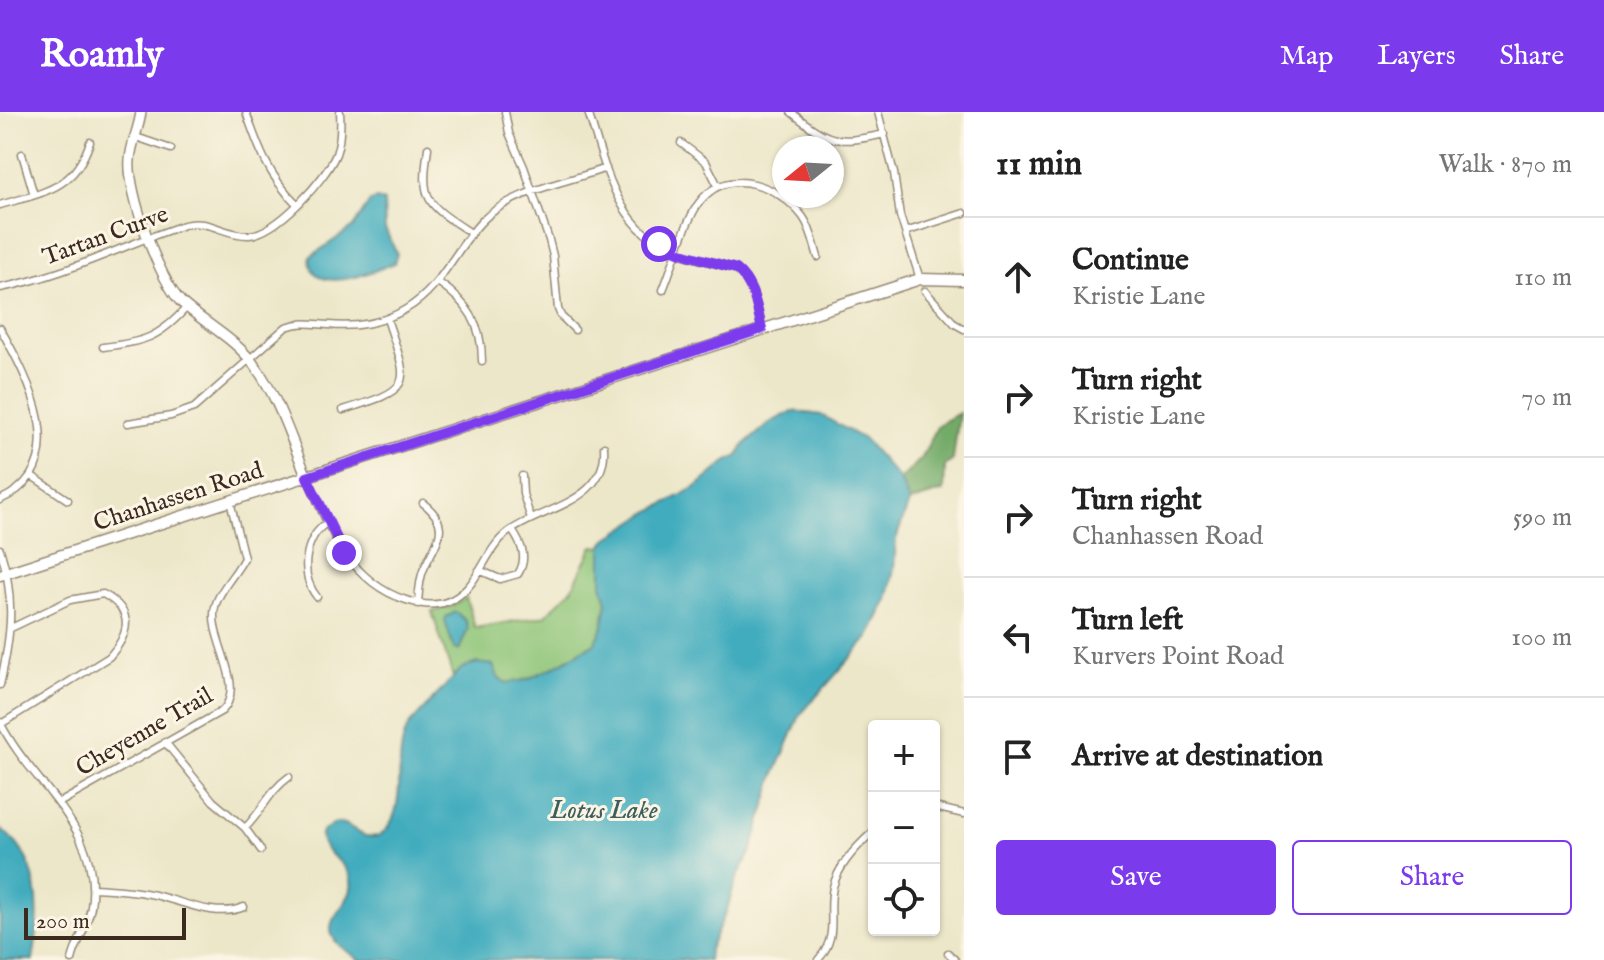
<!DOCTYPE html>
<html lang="en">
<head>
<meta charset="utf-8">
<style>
  :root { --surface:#fff; --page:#f2f2f2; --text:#222; --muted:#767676; --line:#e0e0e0; --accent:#7c3aed }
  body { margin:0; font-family:"IM FELL English",serif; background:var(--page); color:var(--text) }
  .controls { position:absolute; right:24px; bottom:24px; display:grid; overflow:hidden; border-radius:8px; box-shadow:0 2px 6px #0004 }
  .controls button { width:72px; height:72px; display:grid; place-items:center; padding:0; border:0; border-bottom:2px solid var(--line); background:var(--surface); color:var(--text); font:40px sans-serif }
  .compass { position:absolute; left:772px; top:24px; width:72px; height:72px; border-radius:50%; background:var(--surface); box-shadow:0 2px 6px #0004; rotate:252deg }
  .scale { position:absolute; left:24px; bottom:20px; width:162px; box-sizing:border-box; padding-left:8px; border:4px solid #3b2a1e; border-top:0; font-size:22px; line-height:28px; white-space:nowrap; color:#3b2a1e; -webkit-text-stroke:6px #fcf5e5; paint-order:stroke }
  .stop { position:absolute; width:24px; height:24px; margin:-18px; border:6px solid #7c3aed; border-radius:50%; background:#fff }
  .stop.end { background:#7c3aed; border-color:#fff; box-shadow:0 2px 8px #0008 }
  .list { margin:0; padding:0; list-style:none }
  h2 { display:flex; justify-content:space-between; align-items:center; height:104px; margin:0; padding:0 32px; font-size:34px }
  h2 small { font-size:26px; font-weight:400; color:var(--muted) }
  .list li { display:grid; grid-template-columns:52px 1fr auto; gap:24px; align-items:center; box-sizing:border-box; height:120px; padding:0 32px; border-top:2px solid var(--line) }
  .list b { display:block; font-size:30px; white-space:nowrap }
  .list p { margin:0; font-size:26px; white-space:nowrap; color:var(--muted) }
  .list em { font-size:26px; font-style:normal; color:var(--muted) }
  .actions { display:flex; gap:16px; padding:24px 32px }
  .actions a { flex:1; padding:18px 0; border:2px solid var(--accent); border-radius:8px; text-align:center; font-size:28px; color:var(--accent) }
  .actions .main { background:var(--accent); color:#fff }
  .icon { flex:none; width:44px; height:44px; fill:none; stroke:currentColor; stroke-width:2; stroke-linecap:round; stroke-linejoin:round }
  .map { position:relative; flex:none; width:964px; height:848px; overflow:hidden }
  header { display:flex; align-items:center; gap:48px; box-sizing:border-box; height:112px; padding:0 40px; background:var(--accent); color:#fff }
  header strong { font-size:38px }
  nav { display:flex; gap:44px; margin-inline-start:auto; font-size:28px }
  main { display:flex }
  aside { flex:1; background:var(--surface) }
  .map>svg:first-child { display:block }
  .green { fill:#8dc477; stroke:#64774a; stroke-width:2 }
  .forest { fill:#72aa68; stroke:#566a43; stroke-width:2 }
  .water { fill:#40acbe; stroke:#3e6b6e; stroke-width:2 }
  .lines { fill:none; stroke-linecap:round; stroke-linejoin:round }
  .street-casing { stroke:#948874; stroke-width:9 }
  .secondary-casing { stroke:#948874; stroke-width:12 }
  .primary-casing { stroke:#948874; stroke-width:13 }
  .street { stroke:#fff; stroke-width:6 }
  .secondary { stroke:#fff; stroke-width:9 }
  .primary { stroke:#fff; stroke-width:10 }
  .route { stroke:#7c3aed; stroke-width:10 }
  .labels { text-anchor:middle; stroke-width:6; stroke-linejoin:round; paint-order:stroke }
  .street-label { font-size:24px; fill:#3b2a1e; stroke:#fcf5e5 }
  .water-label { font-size:26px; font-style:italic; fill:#3d5e5e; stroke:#fcf5e5 }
</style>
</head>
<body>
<header>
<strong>Roamly</strong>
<nav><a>Map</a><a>Layers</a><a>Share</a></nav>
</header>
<main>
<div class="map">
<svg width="964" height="848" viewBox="0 0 964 848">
  <rect width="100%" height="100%" fill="#fcf5e5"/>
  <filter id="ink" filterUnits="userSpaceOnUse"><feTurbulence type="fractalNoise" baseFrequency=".0125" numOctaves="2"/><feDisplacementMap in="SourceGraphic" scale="16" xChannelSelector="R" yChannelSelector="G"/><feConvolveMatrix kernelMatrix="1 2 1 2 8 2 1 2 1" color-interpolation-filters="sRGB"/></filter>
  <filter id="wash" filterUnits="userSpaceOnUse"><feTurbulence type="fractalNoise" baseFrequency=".006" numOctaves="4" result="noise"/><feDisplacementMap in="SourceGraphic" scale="32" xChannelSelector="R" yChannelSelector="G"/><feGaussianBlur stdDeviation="1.8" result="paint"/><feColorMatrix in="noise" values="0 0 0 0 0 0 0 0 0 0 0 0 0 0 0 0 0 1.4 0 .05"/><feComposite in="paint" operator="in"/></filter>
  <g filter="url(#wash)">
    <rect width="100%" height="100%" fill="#ede7ca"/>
    <path class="green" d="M593,434l9,1v37l5,17 -5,29 -7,13 -41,24 -28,13 -19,3 -9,-5 -5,-13c-17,-2 -28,-1 -40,12l-21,-65 20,-6 14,-8 9,30 70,-12 27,-27z"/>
    <path class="forest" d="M959,301l-6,47 -8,6 -1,25 -35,11 -9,-22 22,-22 16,-33z"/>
    <path class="water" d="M377,87l7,3 1,27 12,25 -3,9c-21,9 -84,36 -84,-6l43,-30 17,-26z
      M793,299l28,4 44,25 35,40 9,22 -13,37 -2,30 -7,31 -18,37 -69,78 -25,59 -23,75 -16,31 -10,32 -17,37 -1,11h-349c-8,-8 -22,-12 -27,-25 -8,-22 31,-35 16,-63 -8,-15 -28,-19 -27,-39 5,-4 10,-9 16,-10 12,-1 18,10 29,13 21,6 30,-21 32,-38 3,-23 -1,-54 12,-74l52,-56 15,-5 16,2 5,13 9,5 19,-3 28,-13 41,-24 7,-13 5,-28 -5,-18v-37l5,-8 40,-26 48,-25 31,-26 12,-6 6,-11 27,-23z
      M456,500l10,9 2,8 -9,21 -5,-1 -9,-28 1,-4z
      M0,717c43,28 41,87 33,131h-33z"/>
  </g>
  <g filter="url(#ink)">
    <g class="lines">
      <defs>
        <path id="street" d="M246,0c12,35 23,65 50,91
          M505,0l4,21 15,34 25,73 4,16 5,53 3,7 14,14
          M588,0c18,55 28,117 88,140 20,7 40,11 60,17 18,14 21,39 26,60
          M791,0c40,32 45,32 94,22
          M878,0l16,61 6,43 20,63
          M136,25l35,12
          M681,31l25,19 12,24
          M428,36c-8,54 -1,56 43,85
          M22,42l12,41
          M0,93c44,-13 74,-15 90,-63
          M905,120l59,-19
          M438,170c30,21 44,42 44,79
          M0,176c64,-12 123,-43 184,-63 24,-7 41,11 65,10 28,-2 77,-56 87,-81 5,-14 5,-27 4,-42
          M663,178c10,-24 23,-73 39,-91 29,-33 78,-13 101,18 8,11 11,27 15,40
          M925,179l30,33 9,5
          M0,216c29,51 75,138 0,172
          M103,235c41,-5 56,-9 84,-40
          M343,298c72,-22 67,-23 44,-91
          M128,311l43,-7 23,-8 92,-81c15,-6 27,-3 43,-2 26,3 54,-2 77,-16 36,-21 48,-59 76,-88 31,-31 84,-38 124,-53
          M32,364l36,24
          M522,364l1,18 8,25
          M307,365c21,50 43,105 99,123 15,5 33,7 47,-1 26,-13 32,-49 54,-66 34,-26 101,-30 97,-86
          M0,437c16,50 11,87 0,136
          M479,458l21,9 18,-5c10,-16 4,-29 -6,-44
          M317,485c-18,-22 -13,-60 11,-75
          M418,492c1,-12 1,-22 5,-33 11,-28 32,-43 0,-68
          M0,610c30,62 103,104 91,185 -3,19 -15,35 -19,53
          M1,612l108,-67c21,-23 26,-46 -6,-63l-33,6 -59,28
          M165,630l48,59 32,27 16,22
          M59,691l163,-92c26,-26 -15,-73 -7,-104 4,-17 21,-33 29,-49l-14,-57
          M934,695l30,7
          M245,716c17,-16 24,-37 44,-51
          M93,776c19,1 38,2 57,6 30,6 65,25 94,13
          M948,841l7,7
          M818,848c22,-25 9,-44 15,-73 5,-21 25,-42 41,-56"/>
        <path id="secondary" d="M141,0c-2,17 -10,31 -11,48 -3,31 29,120 51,142 24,22 55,37 74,64 24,32 36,74 52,111"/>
        <path id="primary" d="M0,463l920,-296 44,1"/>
      </defs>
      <use href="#street" class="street-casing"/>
      <use href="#secondary" class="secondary-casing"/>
      <use href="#primary" class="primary-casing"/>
      <use href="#street" class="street"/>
      <use href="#secondary" class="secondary"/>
      <use href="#primary" class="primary"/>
    </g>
  </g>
  <g class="lines" filter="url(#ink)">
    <path class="route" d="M344,441l-37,-76 455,-148c-5,-21 -8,-46 -26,-60l-58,-17 -19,-8"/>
  </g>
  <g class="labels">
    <g class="street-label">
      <text transform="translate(105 123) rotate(-20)" y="8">Tartan Curve</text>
      <text transform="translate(178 384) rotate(-18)" y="8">Chanhassen Road</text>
      <text transform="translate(144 619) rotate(-30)" y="8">Cheyenne Trail</text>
    </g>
    <g class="water-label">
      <text x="604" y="706">Lotus Lake</text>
    </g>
  </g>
</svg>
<div class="controls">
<button>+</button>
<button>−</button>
<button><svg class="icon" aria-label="locate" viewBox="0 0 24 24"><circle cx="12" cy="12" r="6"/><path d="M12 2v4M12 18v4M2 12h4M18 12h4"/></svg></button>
</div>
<svg class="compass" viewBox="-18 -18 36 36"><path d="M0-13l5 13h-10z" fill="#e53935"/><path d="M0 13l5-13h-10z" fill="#767676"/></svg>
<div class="scale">200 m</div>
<div class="stop" style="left:659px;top:132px"></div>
<div class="stop end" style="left:344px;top:441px"></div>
</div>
<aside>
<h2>11 min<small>Walk · 870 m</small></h2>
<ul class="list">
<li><svg class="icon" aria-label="ahead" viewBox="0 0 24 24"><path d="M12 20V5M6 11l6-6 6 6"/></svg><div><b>Continue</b><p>Kristie Lane</p></div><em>110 m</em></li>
<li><svg class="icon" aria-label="right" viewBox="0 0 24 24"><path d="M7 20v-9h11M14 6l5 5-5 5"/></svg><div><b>Turn right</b><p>Kristie Lane</p></div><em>70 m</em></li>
<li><svg class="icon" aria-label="right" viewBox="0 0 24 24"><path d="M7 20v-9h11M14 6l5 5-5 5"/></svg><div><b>Turn right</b><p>Chanhassen Road</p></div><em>590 m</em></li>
<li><svg class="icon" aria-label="left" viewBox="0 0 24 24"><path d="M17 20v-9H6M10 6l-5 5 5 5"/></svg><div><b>Turn left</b><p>Kurvers Point Road</p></div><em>100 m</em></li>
<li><svg class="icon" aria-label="arrive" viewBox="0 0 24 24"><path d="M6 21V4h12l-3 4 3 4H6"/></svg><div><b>Arrive at destination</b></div></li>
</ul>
<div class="actions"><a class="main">Save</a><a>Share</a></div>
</aside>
</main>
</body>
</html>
